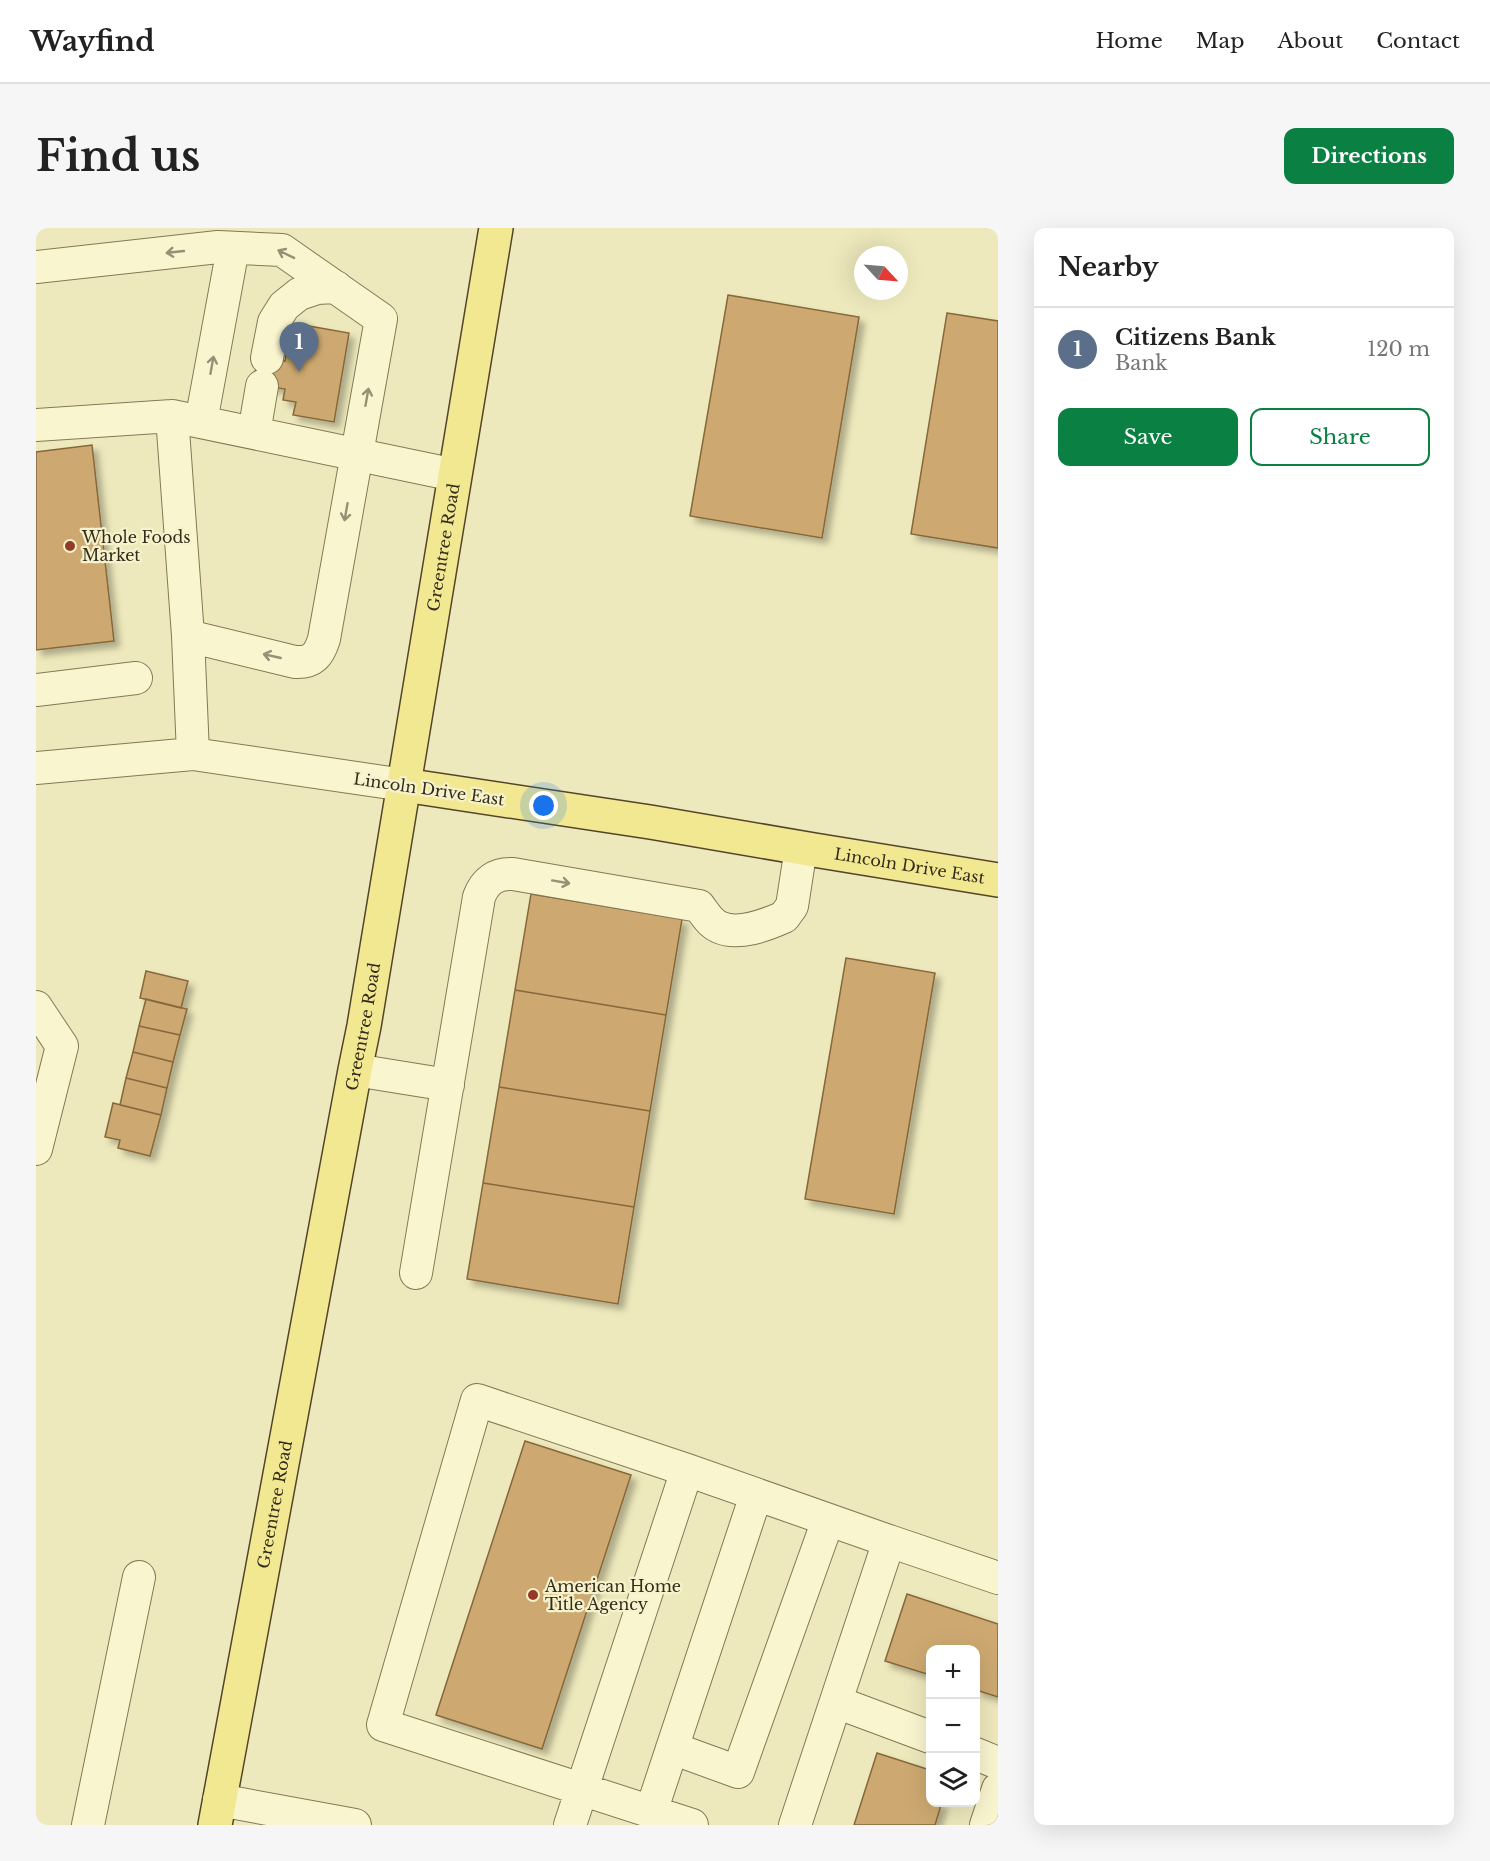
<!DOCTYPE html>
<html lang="en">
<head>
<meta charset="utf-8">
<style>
  :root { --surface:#fff; --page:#f6f6f6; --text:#222; --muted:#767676; --line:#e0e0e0; --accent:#0b8043 }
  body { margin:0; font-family:"Libre Baskerville",serif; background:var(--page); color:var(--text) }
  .controls { position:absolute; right:18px; bottom:18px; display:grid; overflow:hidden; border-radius:12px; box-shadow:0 6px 24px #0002 }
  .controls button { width:54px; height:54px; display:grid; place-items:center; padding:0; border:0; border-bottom:2px solid var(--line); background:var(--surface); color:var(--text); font:30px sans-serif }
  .compass { position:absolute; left:818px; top:18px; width:54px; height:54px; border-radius:50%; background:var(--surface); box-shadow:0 6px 24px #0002; rotate:116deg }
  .you { position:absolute; left:508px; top:578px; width:21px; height:21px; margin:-15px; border:4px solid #fff; border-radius:50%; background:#1a73e8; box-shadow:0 0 0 9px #1a73e833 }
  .badge { display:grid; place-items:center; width:39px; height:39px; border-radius:50%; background:var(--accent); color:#fff; font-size:20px; font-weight:700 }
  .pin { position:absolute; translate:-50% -50px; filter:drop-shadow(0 2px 3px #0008) }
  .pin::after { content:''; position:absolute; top:32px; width:21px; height:18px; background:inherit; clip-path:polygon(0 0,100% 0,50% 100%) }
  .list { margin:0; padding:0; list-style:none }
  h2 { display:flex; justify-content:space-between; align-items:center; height:78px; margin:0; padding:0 24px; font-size:26px }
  h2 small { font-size:20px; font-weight:400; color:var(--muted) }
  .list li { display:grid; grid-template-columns:39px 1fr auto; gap:18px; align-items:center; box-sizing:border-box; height:84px; padding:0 24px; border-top:2px solid var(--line) }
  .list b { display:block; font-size:22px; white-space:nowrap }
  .list p { margin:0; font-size:20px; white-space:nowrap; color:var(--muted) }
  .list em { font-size:20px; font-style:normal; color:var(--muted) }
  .actions { display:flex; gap:12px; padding:18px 24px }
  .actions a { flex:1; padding:14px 0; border:2px solid var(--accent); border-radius:12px; text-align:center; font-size:21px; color:var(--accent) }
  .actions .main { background:var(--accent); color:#fff }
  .icon { flex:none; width:33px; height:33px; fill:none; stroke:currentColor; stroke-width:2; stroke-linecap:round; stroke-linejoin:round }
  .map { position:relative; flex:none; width:962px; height:1597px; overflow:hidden; border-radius:12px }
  header { display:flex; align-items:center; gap:36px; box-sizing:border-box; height:84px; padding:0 30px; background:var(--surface); border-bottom:2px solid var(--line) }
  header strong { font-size:28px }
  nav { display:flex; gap:33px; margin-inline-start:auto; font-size:21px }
  .intro { display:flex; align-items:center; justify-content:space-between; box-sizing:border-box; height:144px; padding:0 36px }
  h1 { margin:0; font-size:42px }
  .button { padding:15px 27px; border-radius:12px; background:var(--accent); color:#fff; font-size:21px; font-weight:700 }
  main { display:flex; gap:36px; padding:0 36px }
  aside { flex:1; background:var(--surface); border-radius:12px; box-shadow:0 6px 24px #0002 }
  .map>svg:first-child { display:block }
  .building { fill:#cda971; stroke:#85673b; stroke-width:1.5; filter:url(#shadow) }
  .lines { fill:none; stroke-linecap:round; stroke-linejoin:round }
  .minor-casing { stroke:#857856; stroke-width:34 }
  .major-casing { stroke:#53452a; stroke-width:36 }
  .minor { stroke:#f9f5cf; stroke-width:32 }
  .major { stroke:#f3e892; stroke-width:33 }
  .oneway { stroke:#969075 }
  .poi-dot { fill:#953a25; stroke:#f5f2cc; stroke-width:2 }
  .labels { text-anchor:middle; stroke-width:4.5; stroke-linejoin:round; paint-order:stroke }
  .poi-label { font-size:16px; fill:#342c1b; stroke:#f5f2cc; text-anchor:start }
  .street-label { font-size:16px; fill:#342c1b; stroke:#f5f2cc }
</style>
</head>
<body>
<header>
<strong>Wayfind</strong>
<nav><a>Home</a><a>Map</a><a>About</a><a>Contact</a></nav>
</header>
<div class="intro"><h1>Find us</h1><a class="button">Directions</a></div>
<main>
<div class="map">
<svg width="962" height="1597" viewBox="0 0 962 1597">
  <defs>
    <filter id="shadow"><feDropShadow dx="5.5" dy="5.5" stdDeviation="3" flood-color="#0004"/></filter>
  </defs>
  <rect width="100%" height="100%" fill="#eee9bc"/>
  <path class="building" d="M692,67l131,22 -37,221 -132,-22z
    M911,85l51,8v227l-87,-14z
    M273,98l40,7 -15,89 -41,-7 3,-13 -13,-2 2,-11 -32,-5 5,-28 27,5 2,-13 5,1 3,-16 13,2z
    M56,217l22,196 -78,9v-198z
    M495,666l151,25 -16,96 -151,-25z
    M810,730l89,15 -41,241 -89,-15z
    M110,743l42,10 -7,27 -41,-10z
    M479,762l151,25 -16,96 -151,-24z
    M110,771l41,10 -7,26 -41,-9z
    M103,798l41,9 -7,27 -40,-10z
    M97,824l40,10 -6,26 -41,-10z
    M90,850l41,10 -6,27 -41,-10z
    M463,859l151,24 -16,96 -151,-24z
    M77,875l48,12 -11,41 -32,-8 2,-8 -15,-3z
    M447,955l151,24 -16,97 -151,-25z
    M489,1213l106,34 -89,274 -106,-34z
    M871,1366l91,30v73l-22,-7v-40h-46v25l-45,-14z
    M841,1525l53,17v32h12l-7,23h-81z"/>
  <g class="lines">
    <defs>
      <path id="minor" d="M0,39l182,-20 64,3 99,69 -57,320c-5,16 -11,24 -29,23l-107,-26
        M231,130l7,-36 10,-16 15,-12 18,-6 19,-1
        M136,188l16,220 5,118
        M165,194l32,-174
        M0,197l136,-9 283,59
        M218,205l8,-47
        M0,462l100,-12
        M0,540l157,-14 211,31
        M0,779l26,39 -26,103
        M319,842l93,15
        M380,1045l63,-376c6,-16 17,-24 34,-23l186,32c6,8 11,17 20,21 19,9 47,-2 65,-10l8,-11 9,-58
        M853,1313l109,37
        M800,1474l94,35
        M636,1520l66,24 90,-252
        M940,1526l22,9
        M183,1572l136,25
        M615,1584l105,-317
        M52,1597l51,-248
        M534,1597l117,-355
        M656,1597l-309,-100 94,-325 210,70 202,71 -94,284
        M950,1597l12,-36"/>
      <g id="major">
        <path id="s1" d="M368,557l246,37 164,28 184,30"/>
        <path id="s2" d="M179,1597l140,-755 9,-44 132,-798"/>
      </g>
    </defs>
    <use href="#minor" class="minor-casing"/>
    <use href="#major" class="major-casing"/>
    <use href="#minor" class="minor"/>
    <use href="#major" class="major"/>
  </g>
  <defs><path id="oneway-shaft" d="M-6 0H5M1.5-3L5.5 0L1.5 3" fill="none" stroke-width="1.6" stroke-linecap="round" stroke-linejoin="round" transform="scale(1.5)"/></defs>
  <g class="oneway">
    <use href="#oneway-shaft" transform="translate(139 24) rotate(174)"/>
    <use href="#oneway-shaft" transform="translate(250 26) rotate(-154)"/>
    <use href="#oneway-shaft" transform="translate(176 137) rotate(-80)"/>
    <use href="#oneway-shaft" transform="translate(331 169) rotate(-80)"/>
    <use href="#oneway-shaft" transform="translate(310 284) rotate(100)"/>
    <use href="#oneway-shaft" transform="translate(236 428) rotate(-167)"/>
    <use href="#oneway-shaft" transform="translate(525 654) rotate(10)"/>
  </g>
  <g class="poi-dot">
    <circle cx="34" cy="318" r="6"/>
    <circle cx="497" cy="1367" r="6"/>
  </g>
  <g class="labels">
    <g class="poi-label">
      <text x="46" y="315">Whole Foods<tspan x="46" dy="18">Market</tspan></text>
      <text x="509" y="1364">American Home<tspan x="509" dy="18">Title Agency</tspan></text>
    </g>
    <g class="street-label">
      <text dy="6" stroke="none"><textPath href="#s2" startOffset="1298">Greentree Road</textPath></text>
      <text transform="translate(393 561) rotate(8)" y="6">Lincoln Drive East</text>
      <text dy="6" stroke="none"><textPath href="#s1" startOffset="512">Lincoln Drive East</textPath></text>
      <text dy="6" stroke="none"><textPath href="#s2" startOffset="812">Greentree Road</textPath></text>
      <text dy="6" stroke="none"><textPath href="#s2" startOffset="326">Greentree Road</textPath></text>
    </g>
  </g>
</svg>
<div class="controls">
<button>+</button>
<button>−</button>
<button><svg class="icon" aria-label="layers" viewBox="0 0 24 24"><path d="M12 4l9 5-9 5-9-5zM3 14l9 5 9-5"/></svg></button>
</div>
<svg class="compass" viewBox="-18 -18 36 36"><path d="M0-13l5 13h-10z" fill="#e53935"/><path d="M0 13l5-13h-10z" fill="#767676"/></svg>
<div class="you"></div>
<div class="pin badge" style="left:263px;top:144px;background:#5c6f8a">1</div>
</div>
<aside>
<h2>Nearby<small></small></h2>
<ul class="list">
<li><span class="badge" style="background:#5c6f8a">1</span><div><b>Citizens Bank</b><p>Bank</p></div><em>120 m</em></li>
</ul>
<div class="actions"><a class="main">Save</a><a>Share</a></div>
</aside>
</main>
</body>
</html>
